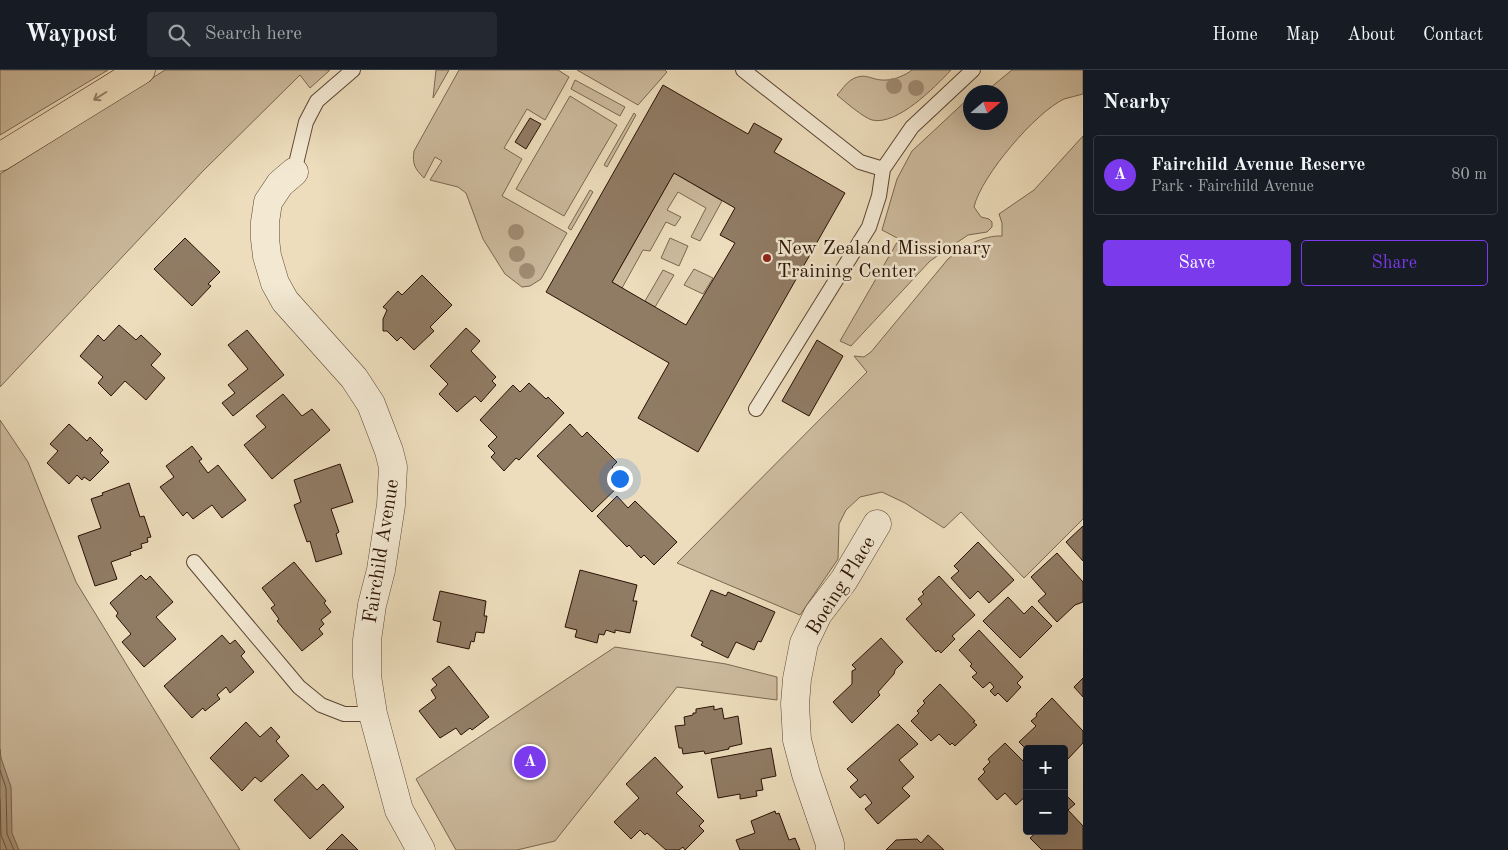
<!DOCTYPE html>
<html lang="en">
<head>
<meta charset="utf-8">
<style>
  :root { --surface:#171b24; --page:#242831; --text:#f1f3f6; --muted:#9ea1a6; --line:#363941; --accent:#7c3aed }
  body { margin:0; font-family:"Old Standard TT",serif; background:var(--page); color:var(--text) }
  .controls { position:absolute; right:15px; bottom:15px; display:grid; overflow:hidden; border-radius:5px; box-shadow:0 5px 20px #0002 }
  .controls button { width:45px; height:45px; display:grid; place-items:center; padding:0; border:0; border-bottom:1px solid var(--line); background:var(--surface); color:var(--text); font:25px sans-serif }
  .compass { position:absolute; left:963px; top:15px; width:45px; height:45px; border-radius:50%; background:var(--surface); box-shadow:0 5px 20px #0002; rotate:70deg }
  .you { position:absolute; left:619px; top:408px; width:18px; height:18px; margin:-12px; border:4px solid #fff; border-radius:50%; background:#1a73e8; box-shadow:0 0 0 8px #1a73e833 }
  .badge { display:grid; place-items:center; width:32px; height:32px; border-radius:50%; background:var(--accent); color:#fff; font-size:16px; font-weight:700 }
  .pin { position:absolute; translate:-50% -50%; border:2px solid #fff; box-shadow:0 1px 5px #0006 }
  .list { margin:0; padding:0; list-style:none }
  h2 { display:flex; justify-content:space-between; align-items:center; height:65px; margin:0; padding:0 20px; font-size:21px }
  h2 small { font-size:16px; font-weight:400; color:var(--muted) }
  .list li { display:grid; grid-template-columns:32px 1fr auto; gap:15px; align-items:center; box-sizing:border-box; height:80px; margin:0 10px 10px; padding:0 10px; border:1px solid var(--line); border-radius:5px }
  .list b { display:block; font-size:19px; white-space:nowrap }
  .list p { margin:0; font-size:16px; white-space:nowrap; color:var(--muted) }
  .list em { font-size:16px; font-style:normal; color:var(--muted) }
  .actions { display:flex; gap:10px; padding:15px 20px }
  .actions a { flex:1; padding:11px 0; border:1px solid var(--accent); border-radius:5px; text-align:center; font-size:18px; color:var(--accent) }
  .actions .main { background:var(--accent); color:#fff }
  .icon { flex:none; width:28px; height:28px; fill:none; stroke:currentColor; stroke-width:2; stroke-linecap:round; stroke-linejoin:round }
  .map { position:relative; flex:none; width:1083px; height:780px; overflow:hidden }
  header { display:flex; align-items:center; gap:30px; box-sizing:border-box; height:70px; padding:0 25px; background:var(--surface); border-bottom:1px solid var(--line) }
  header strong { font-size:24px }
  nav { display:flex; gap:28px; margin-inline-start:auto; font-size:18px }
  .search { width:350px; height:45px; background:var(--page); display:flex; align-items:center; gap:12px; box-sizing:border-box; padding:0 18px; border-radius:5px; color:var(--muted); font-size:19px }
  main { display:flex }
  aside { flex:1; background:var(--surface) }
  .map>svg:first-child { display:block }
  .green { fill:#ccba9d; stroke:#7c6651 }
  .water { fill:#ab987e; stroke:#78624e }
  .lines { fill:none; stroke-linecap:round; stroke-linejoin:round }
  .shore { stroke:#6b5442; stroke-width:1 }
  .building { fill:#907b64; stroke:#2b1105; fill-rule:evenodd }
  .lane-casing { stroke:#5c4433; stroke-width:16 }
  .street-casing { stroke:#5c4433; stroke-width:29 }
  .highway-casing { stroke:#2b1105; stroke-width:29 }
  .lane { stroke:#f3e9d3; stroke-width:14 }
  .street { stroke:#f3e9d3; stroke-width:28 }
  .highway { stroke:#edddbc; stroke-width:28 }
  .tree { fill:#a18d74 }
  .oneway { stroke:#96816a }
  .poi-dot { fill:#8f2418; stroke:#f3e9d3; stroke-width:2 }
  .labels { text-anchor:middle; stroke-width:5; stroke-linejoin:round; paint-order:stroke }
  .poi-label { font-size:20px; fill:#2b1105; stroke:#f3e9d3; text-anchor:start }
  .street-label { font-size:20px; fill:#2b1105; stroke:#f3e9d3 }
</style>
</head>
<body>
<header>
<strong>Waypost</strong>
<div class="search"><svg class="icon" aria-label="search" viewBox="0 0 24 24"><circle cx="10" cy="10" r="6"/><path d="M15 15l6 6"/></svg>Search here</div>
<nav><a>Home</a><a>Map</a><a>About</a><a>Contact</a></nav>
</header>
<main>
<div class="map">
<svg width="1083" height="780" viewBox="0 0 1083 780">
  <rect width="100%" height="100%" fill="#edddbc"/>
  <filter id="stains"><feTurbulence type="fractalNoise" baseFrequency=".004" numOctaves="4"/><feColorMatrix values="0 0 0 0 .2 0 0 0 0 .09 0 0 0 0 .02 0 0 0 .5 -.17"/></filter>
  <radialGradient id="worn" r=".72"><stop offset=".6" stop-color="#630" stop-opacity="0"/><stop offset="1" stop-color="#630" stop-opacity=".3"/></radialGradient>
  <path class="green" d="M0,0h108l-108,65z
    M165,0h165l-20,18 -10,-13 -97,96 -203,216v-213z
    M436,0h13l-16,28z
    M459,0h99l11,7 -24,43 -18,-11 -23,39 18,11 -20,37 65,37 -26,46 -11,7 -8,1 -17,-13 -22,-35 -17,-46 -8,-6 -28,-7 12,-19 -7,-4 -11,21c-9,-9 -12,-14 -10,-27z
    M577,0h88l2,2 -29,33z
    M912,0h39c-16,17 -54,56 -79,50 -8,-2 -28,-19 -35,-25 4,-4 8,-11 14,-15 15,-9 20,1 35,0 8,0 20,-5 26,-10z
    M1012,0h71v24c-6,2 -13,3 -19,5 -28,13 -83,77 -90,108l7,10 8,2 3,3v5l-5,5 -19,3 -38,26 -79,85 -11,-5 59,-102 -17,-9 15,-51 15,-28 58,-54 1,25h30v-30h-16z
    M575,10l50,27 -5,9 -49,-27z
    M570,26l47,29 -53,91 -48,-27z
    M634,43l2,2 -29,52 -3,-2z
    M1083,66v383l-59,59 -63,-66 -17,16 -39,-25 -23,-11 -22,5 -14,13 -7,14 -1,35 -38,56 -123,-52 190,-191 -13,-16 10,1 7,-5 77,-93c15,-12 35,-24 54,-23v-13l-3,-9 35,-24z
    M674,103l48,28 -22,40 -9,-4 15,-29 -28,-16 -11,18 14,7 -6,9 -9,-4 -16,29 -7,-1 -21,38 -10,-6z
    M590,120l3,2 -22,38 -3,-2z
    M670,168l18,8 -9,20 -18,-8z
    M694,199l19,9 -10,16 -19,-9z
    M663,200l11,5 -19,32 -10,-6z
    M0,350l28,42 48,120 164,268h-240z
    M615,577l111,17 51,13v23l-100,-13 -122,154 -38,9h-61l-40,-71z"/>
  <path class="water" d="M0,679l1,9 10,29 1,46 7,17h-19z"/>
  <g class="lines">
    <path class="shore" d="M0,700l6,18 1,46 7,16
      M0,729l1,36 6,15"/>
  </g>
  <path class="building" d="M663,15l85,49 6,-11 28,16 -8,13 71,41 -147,259 -60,-34 31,-55 -123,-71zM674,103l61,35 -15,27 15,8 -49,82 -74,-43z
    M530,48l11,6 -15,25 -11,-7z
    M185,168l35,34 -12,12 3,2 -19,20 -38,-37z
    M422,205l30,30 -22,22 4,4 -20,19 -13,-13 -4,4 -10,-10h-4v-12l4,-9 -4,-3 15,-16 4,4z
    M119,255l17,15 5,-5 20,19 -10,11 14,13 -19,22 -21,-19 -14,15 -13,-13 5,-6 -23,-21 18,-21 6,6z
    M466,258l14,13 -9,10 25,26 -4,4 4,4 -15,17 -6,-6 -18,16 -18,-18 9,-10 -18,-18z
    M247,260l37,45 -51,41 -11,-13 13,-10 -7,-8 20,-16 -20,-24z
    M817,270l26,16 -34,60 -27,-15z
    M529,313l17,16 2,-2 16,16 -45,47 -3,-2 -12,13 -13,-14 4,-4 -7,-7 9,-9 -17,-17 33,-35 7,7z
    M283,324l19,22 10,-7 18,21 -58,49 -28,-34 22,-18 -10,-11z
    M69,354l18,17 3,-4 13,13 -3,3 9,9 -19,19 -6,-4 -2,3 -5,-5 -8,9 -22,-21 11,-12 -8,-7z
    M570,354l12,13 5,-5 30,30 -5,5 12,14 -32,31 -55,-56z
    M192,376l10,13 -3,2 9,12 10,-8 28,35 -24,18 -10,-13 -19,14 -6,-7 -4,4 -23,-29 14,-10 -8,-11z
    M340,394l13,38 -22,7 8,23 -3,2 6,20 -26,8 -6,-21 -3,1 -13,-37 7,-3 -7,-22z
    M129,413l11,34 4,-1 7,21 -4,1 1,4 -7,2 1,4 -12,4 1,3 -20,7 6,17 -22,7 -17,-50 23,-8 -10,-29 12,-4 -1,-2z
    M617,426l11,12 7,-7 42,41 -23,23 -10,-10 -3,3 -12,-13 -2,2 -30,-31z
    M1083,456v35l-17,-19z
    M978,472l36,38 -25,23 -11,-12 -8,8 -19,-21 8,-7 -5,-5z
    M1057,483l26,29v20l-8,3 -18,17 -19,-21 8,-7 -15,-17z
    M294,492l32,39 -2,2 7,9 -10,8 3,4 -5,5 4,5 -21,17 -25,-30 2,-2 -8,-11 4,-3 -13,-17z
    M580,500l57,15 -4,16h4l-7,32 -15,-3v3l-9,-3 -2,5 -5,-1 -2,9 -22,-6 2,-7 -12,-3z
    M141,505l5,5 4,-4 23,26 -17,15 20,22 -32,28 -22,-25 9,-8 -15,-18 2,-3 -8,-10z
    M939,506l36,39 -23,21 3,3 -14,14 -3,-3 -2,2 -30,-33 16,-15 -4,-5 6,-5 -2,-2z
    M711,520l15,6 2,-4 47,20 -14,30 -3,-1 -4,9 -18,-8 -8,16 -27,-13 2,-3 -12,-6z
    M440,521l46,10 -2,15h3l-3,17 -8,-1 -2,10 -3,-1 -2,8 -32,-7 4,-20 -8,-2z
    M1008,527l16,17 8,-8 20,20 -32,32 -37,-37z
    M979,560l44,47 -6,6 4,4 -14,15 -9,-9 -3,3 -5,-5 4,-4 -4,-5 -7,6 -11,-11 5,-4 -7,-7 2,-2 -13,-14z
    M222,565l8,9 5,-4 10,12 -4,4 13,16 -24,21 -4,-6 -9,8 3,4 -15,12 -2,-3 -11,10 -28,-32z
    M881,568l22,24 -8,8 -1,4 -16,18 2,3 -28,28 -19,-21 19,-18v-13l4,-2 -4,-4z
    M449,596l40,51 -17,13 -2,-2 -9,7 -5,-7 -16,10 -21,-27 17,-13 -5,-8 6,-5 -5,-6z
    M1083,608v19l-9,-10z
    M940,614l35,37 -2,1 4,3 -22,21 -3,-3 -2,2 -11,-11 -8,7 -20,-20 8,-8 -2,-2 8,-8 -2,-2z
    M1052,628l31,33v12l-16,17 1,1 -4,5v-17l-37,1 -8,-8 17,-16 -5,-5 6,-5 -1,-2z
    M714,636v4l8,-2 2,11 14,-3 4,28 -13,3v2l-24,5 -1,-3 -21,3 -1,-6h-3l-4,-22 10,-1 -1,-8 9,-2v-2h3v-4z
    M246,652l14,15 11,-10 9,10 -4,4 13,15 -28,26 -6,-5 -13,14 -32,-33z
    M898,654l20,20 -19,16 15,17 -12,11 8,8 -32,28 -13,-15 7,-6 -7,-9 -5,4 -10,-11 8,-7 -11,-11z
    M1005,673l22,22v30l-11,10 -11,-12 -8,7 -19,-21 7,-7 -2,-3 7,-7 -2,-3z
    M771,678l5,28 -15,3 2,11 -7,1 1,5 -17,3v-5l-22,4 -7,-39z
    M655,687l28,30 -7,6 28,28 -5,5 5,5 -19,19 -2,-3 -4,3h-13l-19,-17 -2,2 -5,-5 -9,9 -17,-17 25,-24 -13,-14z
    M302,704l15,16 6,-6 21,23 -34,32 -36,-39z
    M1067,726l8,8 -7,6 15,16v24h-41l-12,-12 8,-7h26v-33z
    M775,741l1,3 3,-1 10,27 6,-2 5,12h-60l-4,-10 19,-7 -4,-12z
    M342,764l16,16h-32z
    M928,765l16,15h-58l10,-10 21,-1 4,4z"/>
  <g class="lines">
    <defs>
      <path id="lane" d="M743,0l117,92 23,7
        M294,102l12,-50 11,-21 36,-31
        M756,339l113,-182 10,-31 4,-27 29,-42 61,-57
        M194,492l105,125 22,18 23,9h29"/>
      <path id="street" d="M294,102l-14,12 -12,18 -3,20v17l2,17 8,27 10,18 69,77 17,26 18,47 4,16 -2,38 -10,65 -9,35 -5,35v36l6,38 26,96 22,40
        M830,780v-6l-24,-70 -9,-34 -2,-36 2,-25 7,-36 14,-29 26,-34 33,-56"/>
      <path id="highway" d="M0,87l141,-87"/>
    </defs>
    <use href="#lane" class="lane-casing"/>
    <use href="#street" class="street-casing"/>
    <use href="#highway" class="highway-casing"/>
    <use href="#lane" class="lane"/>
    <use href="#street" class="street"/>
    <use href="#highway" class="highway"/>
  </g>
  <g class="tree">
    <circle cx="894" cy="16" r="8"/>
    <circle cx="916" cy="18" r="8"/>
    <circle cx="516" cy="162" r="8"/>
    <circle cx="517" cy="184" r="8"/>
    <circle cx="527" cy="201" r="8"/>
  </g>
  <defs><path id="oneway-shaft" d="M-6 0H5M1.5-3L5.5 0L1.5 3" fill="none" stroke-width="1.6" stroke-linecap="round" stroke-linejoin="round" transform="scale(1.25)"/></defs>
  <use class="oneway" href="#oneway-shaft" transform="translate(100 26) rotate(148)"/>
  <circle class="poi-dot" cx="767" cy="188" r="5"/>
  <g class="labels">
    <g class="poi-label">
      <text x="777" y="184">New Zealand Missionary<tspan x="777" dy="23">Training Center</tspan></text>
    </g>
    <g class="street-label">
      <text transform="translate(380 481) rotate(-81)" y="7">Fairchild Avenue</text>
      <text transform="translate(840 515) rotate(-58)" y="7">Boeing Place</text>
    </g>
  </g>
  <rect width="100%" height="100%" filter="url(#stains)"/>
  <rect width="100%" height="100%" fill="url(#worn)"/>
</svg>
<div class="controls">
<button>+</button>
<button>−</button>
</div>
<svg class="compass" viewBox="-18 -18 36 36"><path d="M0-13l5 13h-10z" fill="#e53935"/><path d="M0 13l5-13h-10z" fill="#9ea1a6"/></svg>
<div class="you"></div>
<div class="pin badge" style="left:530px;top:692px">A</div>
</div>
<aside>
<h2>Nearby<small></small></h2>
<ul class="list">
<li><span class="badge">A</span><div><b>Fairchild Avenue Reserve</b><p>Park · Fairchild Avenue</p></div><em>80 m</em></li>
</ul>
<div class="actions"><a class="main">Save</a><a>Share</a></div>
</aside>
</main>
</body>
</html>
